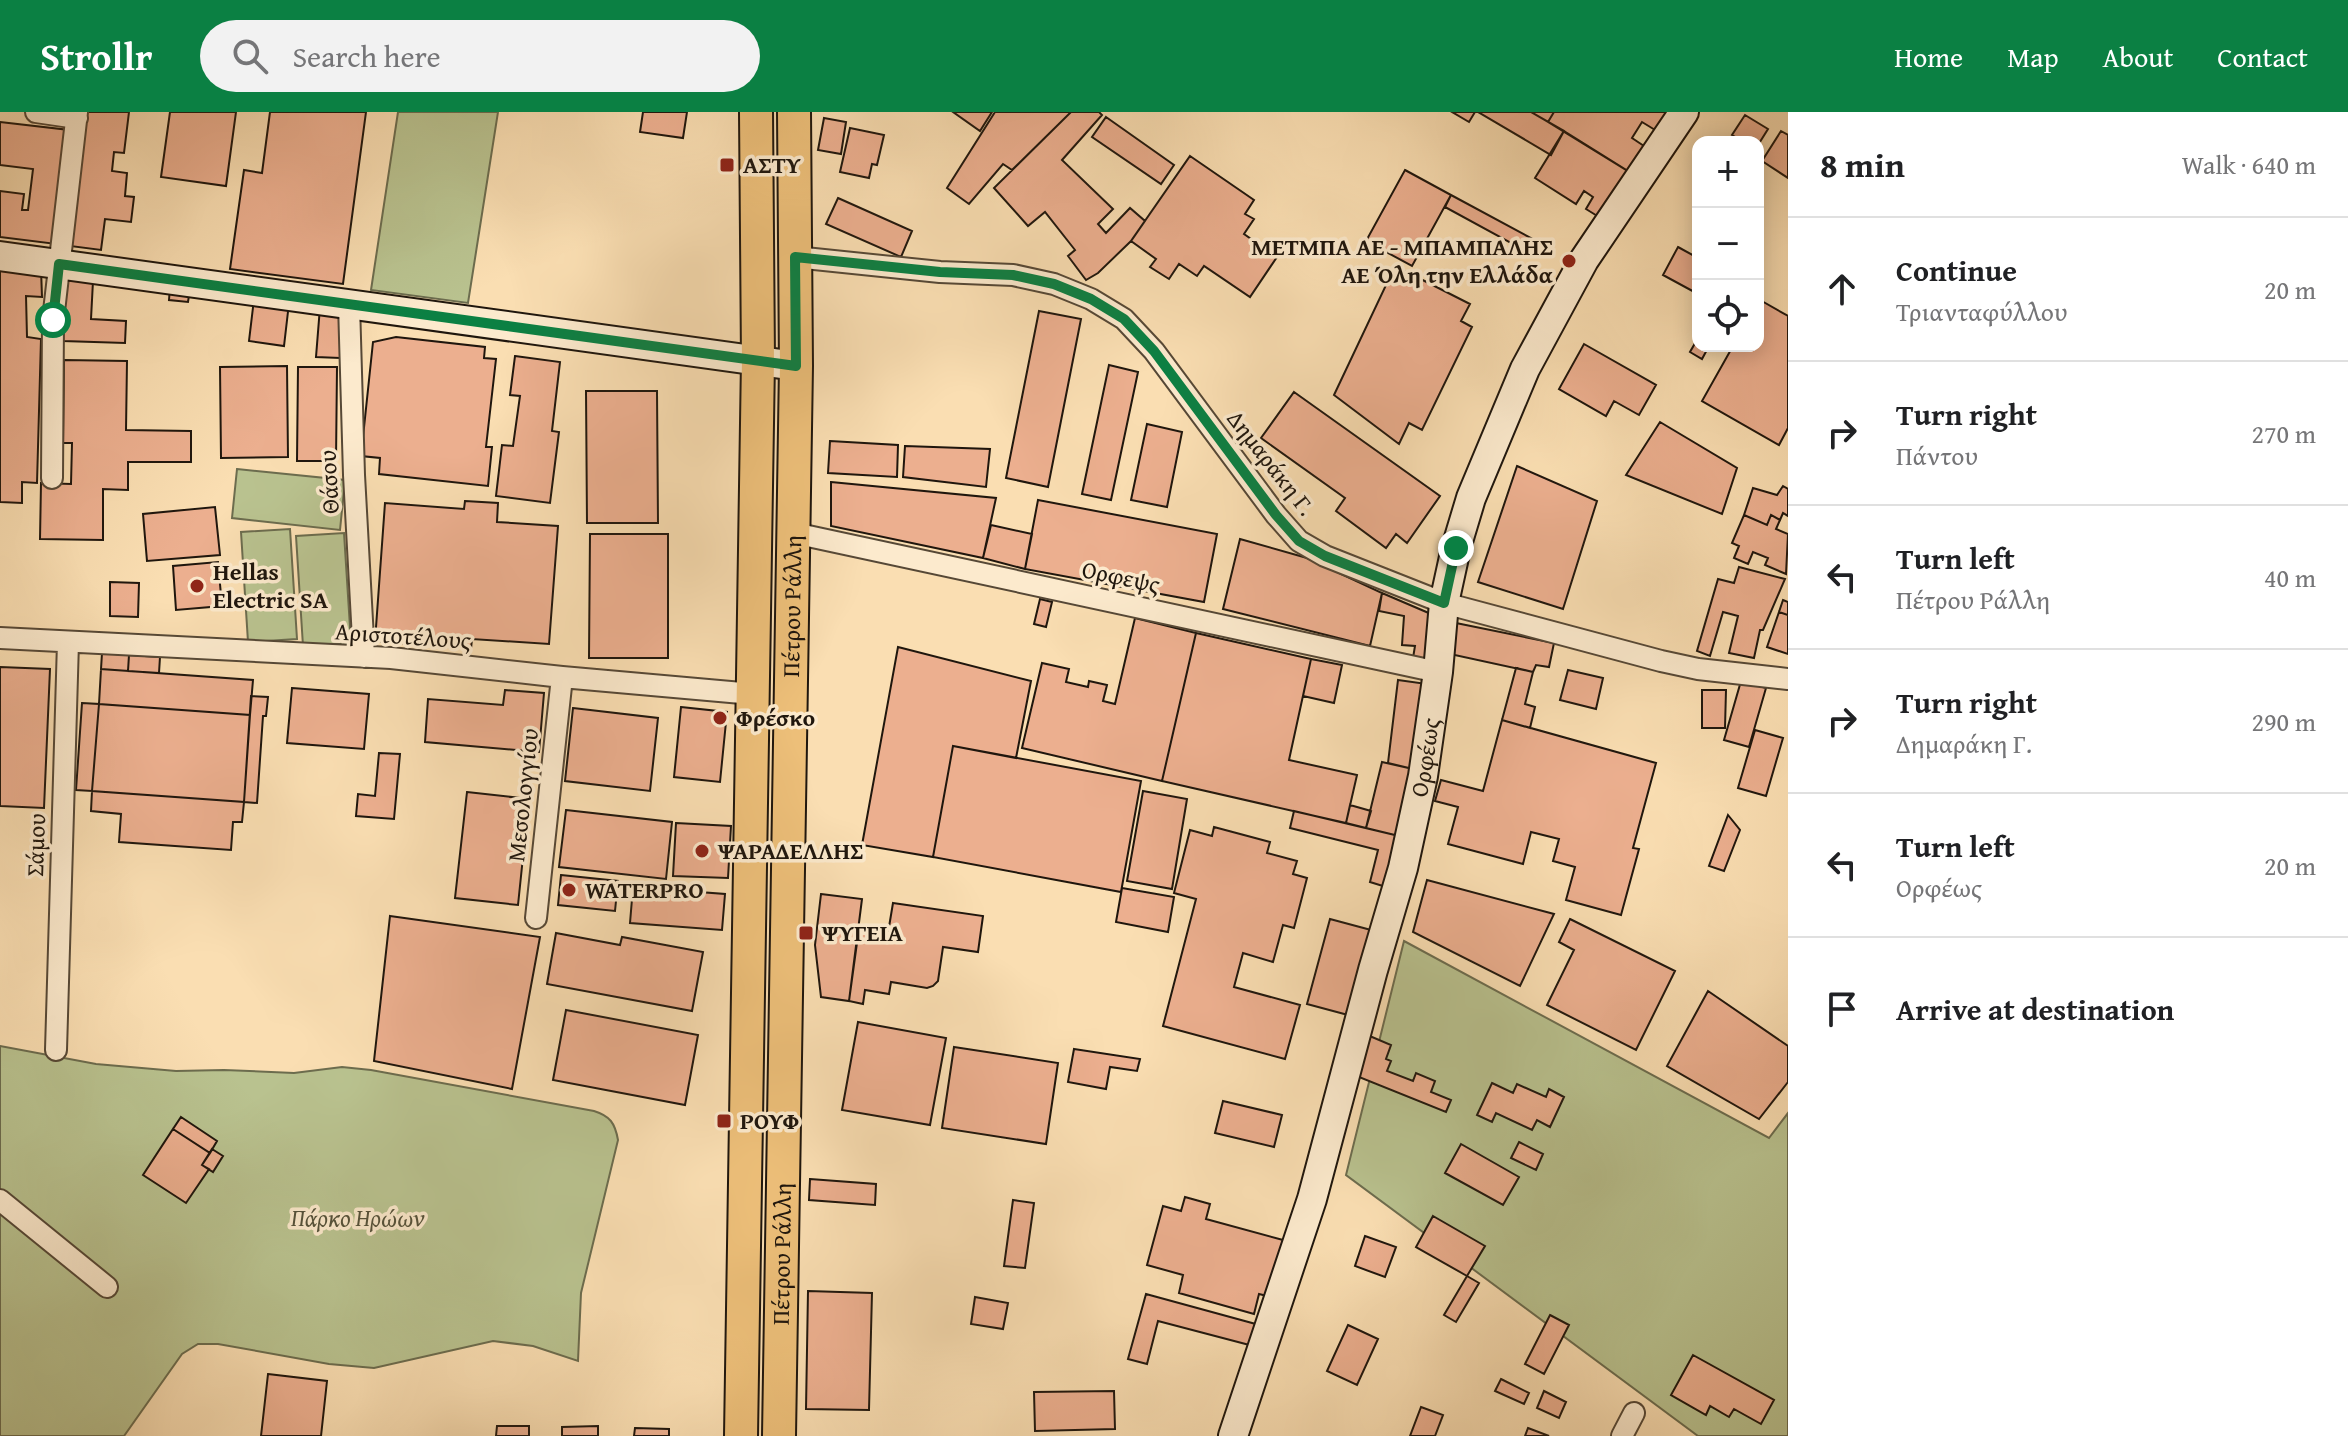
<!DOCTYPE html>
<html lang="en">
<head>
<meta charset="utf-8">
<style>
  :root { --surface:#fff; --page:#f2f2f2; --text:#202124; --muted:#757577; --line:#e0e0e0; --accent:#0b8043 }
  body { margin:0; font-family:"Gentium Book Plus",serif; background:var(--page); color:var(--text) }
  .controls { position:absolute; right:24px; top:24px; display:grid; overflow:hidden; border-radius:16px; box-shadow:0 4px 20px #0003 }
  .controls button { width:72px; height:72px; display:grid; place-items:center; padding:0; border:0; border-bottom:2px solid var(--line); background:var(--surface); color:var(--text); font:40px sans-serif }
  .stop { position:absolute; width:24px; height:24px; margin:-18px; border:6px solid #0b8043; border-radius:50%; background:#fff }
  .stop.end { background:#0b8043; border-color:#fff; box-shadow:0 2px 8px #0008 }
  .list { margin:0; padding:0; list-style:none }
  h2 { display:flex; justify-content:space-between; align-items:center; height:104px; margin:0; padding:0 32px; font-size:34px }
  h2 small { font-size:26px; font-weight:400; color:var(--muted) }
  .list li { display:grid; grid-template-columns:52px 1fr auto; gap:24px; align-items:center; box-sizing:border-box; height:144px; padding:0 32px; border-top:2px solid var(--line) }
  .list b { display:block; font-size:30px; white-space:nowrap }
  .list p { margin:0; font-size:26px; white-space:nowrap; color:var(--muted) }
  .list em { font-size:26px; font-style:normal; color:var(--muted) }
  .icon { flex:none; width:44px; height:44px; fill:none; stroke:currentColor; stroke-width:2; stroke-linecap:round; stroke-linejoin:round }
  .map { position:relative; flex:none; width:1788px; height:1324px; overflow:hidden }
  header { display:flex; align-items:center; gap:48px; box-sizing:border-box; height:112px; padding:0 40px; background:var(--accent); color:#fff }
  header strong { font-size:38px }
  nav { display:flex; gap:44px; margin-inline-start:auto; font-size:28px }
  .search { width:560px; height:72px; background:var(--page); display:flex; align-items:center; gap:20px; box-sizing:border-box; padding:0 28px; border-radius:44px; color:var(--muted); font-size:30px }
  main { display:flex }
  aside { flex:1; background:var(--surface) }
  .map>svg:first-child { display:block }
  .green { fill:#b9c28f; stroke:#6c6c4e; stroke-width:2 }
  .building { fill:#ecaf8f; stroke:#1f160d; stroke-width:2 }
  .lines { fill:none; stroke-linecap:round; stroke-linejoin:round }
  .street-casing { stroke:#564836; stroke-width:24 }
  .secondary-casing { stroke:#1f160d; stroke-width:32 }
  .primary-casing { stroke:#1f160d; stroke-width:36 }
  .street { stroke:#fceacd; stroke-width:20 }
  .secondary { stroke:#fceacd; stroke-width:28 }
  .primary { stroke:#edbf79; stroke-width:32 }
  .route { stroke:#0b8043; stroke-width:10 }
  .poi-dot { fill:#8f2418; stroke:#fceacd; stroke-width:3 }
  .labels { text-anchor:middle; stroke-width:7; stroke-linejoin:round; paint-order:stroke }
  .poi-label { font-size:24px; font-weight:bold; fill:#1f160d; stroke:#fceacd; text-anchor:start }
  .street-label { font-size:24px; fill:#1f160d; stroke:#fceacd }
  .park-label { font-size:24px; font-style:italic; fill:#55523a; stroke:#fceacd }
</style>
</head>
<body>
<header>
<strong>Strollr</strong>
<div class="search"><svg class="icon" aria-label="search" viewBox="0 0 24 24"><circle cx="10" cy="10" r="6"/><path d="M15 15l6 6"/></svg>Search here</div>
<nav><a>Home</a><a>Map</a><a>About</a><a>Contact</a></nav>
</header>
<main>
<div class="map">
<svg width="1788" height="1324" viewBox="0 0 1788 1324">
  <rect width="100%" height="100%" fill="#fadeb2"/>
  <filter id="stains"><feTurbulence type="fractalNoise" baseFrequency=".0025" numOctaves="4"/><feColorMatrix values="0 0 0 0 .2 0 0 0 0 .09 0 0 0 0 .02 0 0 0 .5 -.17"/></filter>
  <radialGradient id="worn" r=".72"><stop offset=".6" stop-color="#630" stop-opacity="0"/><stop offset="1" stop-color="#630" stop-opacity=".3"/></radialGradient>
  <path class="green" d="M398,0h100l-30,191 -97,-13z
    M237,357l108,11 -5,50 -108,-12z
    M290,417l7,110 -49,3 -7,-110z
    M344,421l7,110 -48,3 -7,-110z
    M1404,829l365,197 19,-25v323h-90l-352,-261z
    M0,934l96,18 80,7 48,-1 70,3 48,-6 29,3 223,41c16,5 21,12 24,29l-37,153 -3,68 -45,-15 -40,-5 -119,27 -45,-4 -111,-20h-20l-16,10 -58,82h-124z"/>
  <path class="building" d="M86,0h43l-5,41 -10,-1 -2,19 15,2 -2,23 9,1 -3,25 -26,-3 -4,31 -31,-4z
    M170,0h66l-10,74 -65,-9z
    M270,0h96l-23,172 -113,-15 14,-99 18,3z
    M643,0h44l-4,26 -43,-6z
    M953,0h39l-12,19z
    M995,0h76l-59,58 -9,-6 -34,40 -22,-16z
    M1071,0h28l3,3 -40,45 51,49 -15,15 8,9 24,-25 15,13 -14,20 -33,32 -12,7 -18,-24 7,-6 -30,-38 -17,14 -34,-38z
    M1452,0h23l-6,10z
    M1478,0h53l33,19 -13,24z
    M1531,0h23l-6,10z
    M1554,0h119l-13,21 -18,-11 -10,16 18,12 -14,26 -88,-54z
    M1745,3l23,14 -10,16v-3h-14l-12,-7z
    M1106,5l68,48 -13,19 -69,-47z
    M824,6l22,4 -5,32 -23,-4z
    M0,10l69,8 -13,114 -56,-7v-46l24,3 -2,16h6l5,-41 -33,-4z
    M850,16l34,7 -7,30 -5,-1 -3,14 -29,-6z
    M1564,19l72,45 -29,46 -21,-13 7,-12 -9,-6 -8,13 -41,-26z
    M1781,19l7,4v43l-26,-17z
    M1190,44l64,44 -9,14 9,5 -10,15 33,23 -27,40 -46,-31 -7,10 -18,-12 -10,15 -19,-12 6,-8 -25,-18z
    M1405,58l46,25 -39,71 -46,-25z
    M1451,83l89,48 -7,12 -88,-48z
    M838,86l74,33 -11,26 -75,-33z
    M1678,135l20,11v36l-35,-19z
    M0,152l41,5 1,28 -16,-1 1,41 14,2 -4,144 -15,-1v21l-22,-1z
    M1395,154l75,38 -9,17 11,6 -50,103 -13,-7 -10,21 -65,-49z
    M66,168l27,1 -2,38 35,2 -1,22 -62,-2z
    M170,175l20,2 -2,13 -19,-2z
    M254,187l35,4 -5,43 -35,-5z
    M1760,188l28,16v112l-9,17 -77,-44 31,-55h25z
    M320,195l24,2 -4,49 -24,-1z
    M1039,199l42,8 -33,168 -42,-9z
    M396,225l89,10 -1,11 12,1 -10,88h6l-4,39 -109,-12 1,-16 -19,-2 12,-114z
    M1698,226v8h11l-7,13 -12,-7z
    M1584,232l72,41 -17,30 -25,-14 -8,15 -47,-27z
    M515,244l45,6 -8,69 7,1 -9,71 -54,-7 6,-51 11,1 7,-50 -10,-1z
    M64,248l63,1 -1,69 65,1v31h-63v28l-25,-1v51l-63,-1 1,-56 30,1 1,-41h-9z
    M1109,253l29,7 -27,128 -29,-6z
    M287,254l1,91 -67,1 -1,-91z
    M298,255h39l-1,94h-39z
    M586,279h71l1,132h-71z
    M1294,280l146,104 -33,47 -11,-9 -10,14 -50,-37 9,-13 -84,-60z
    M1660,310l77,46 -15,46 -96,-39z
    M1147,312l35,8 -15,75 -36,-7z
    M830,329l68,4 -1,32 -69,-4z
    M905,334l85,3 -4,38 -83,-10z
    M1517,354l80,35 -34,108 -85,-27z
    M831,370l165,16 -13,60 -152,-32z
    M1783,374l5,3v27l-5,-3 -3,7 -9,-5 -4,10 -23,-10 9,-27 24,7z
    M1038,388l179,34 -13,68 -179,-33z
    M465,389l33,2 -1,19 61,4 -9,118 -77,-5 -1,10 -96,-8 10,-138 79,6z
    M215,395l5,48 -73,6 -4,-47z
    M1744,403l23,10 4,-10 9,5 -4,9 12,5 -2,40 -21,-9 3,-7 -15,-6 -5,12 -14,-6 5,-12 -7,-3z
    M991,413l41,9 -7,35 -42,-11z
    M590,422h78v124h-79z
    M1240,427l67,19 75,35 -12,53 -147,-37z
    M218,450l4,44 -46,4 -3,-44z
    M1739,455l46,12 -22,51h-3l-6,28 -25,-5 9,-37 -15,-4 -13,44 -13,-5 21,-72 16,4z
    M110,470l29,1 -1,34 -28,-1z
    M1382,481l49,21 -4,44h-14l2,-12 -13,-1 2,-29 -25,-5z
    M1040,487l12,3 -6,25 -12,-3z
    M1783,488l5,2v13l-9,-3z
    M1779,500l9,3v39l-21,-7z
    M1135,506l61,15 -34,148 -140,-33 20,-85 27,6 -3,13 22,5 1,-6 18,4 -4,16 12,3z
    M1456,511l98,20 -5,24 -13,-2 -3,7 -83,-18z
    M1196,521l115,26 -22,101 68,15 -11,48 -184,-42z
    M898,535l133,34 -15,77 -63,-12 -20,111 -71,-12z
    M102,541l27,2 -1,16 -27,-2z
    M129,543l31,2 -1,16 -31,-2z
    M1311,547l31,6 -8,38 -31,-7z
    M0,555l50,2 -6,139 -44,-2z
    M1516,556l17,4 -8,32 10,3 -5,21 -28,-8z
    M101,557l152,11 -3,35 -151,-11z
    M1568,558l35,8 -7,31 -36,-9z
    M1398,568l29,4 -14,85 -25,-6z
    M1741,569l25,7 -17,59 -25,-7z
    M292,576l77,6 -5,55 -77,-6z
    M505,578l39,3 -5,59 -114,-10 3,-43 75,6z
    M1702,578h24l-1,38h-23z
    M251,584l17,1 -2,19h-3l-6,87 -13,-1z
    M82,591l17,1 -7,87 -16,-1z
    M99,592l151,11 -6,87 -152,-11z
    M681,595l46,5 -7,70 -46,-5z
    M573,596l85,10 -8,73 -85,-10z
    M1502,608l154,43 -23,85 6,1 -18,66 -55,-15 9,-33 -22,-6 6,-22 -28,-7 -8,32 -75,-20 10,-37 -23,-6 6,-21 42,11z
    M1755,618l28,8 -17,58 -28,-8z
    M953,634l188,35 -20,111 -188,-35z
    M379,641l21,1 -6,65 -38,-3 2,-22 17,2z
    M1382,650l31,7 -14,67 -33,-8z
    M92,679l152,11 -2,20h-9l-2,28 -112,-8 2,-28 -30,-3z
    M1143,679l44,8 -15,90 -45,-8z
    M467,680l62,7 -11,106 -63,-7z
    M1350,693l21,6 -5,17 -20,-5z
    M566,698l106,12 -6,57 -107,-12z
    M1294,699l105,25 -13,51 -16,-5 8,-32 -88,-22z
    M1728,703l12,15 -16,41 -15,-5z
    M676,711l55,3 -3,52 -55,-2z
    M1214,715l56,15 -3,11 30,8 -4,13 14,4 -13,50 -11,-3 -10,37 -30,-9 -9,34 66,18 -15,54 -122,-33 33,-127 -22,-6 16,-63 22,6z
    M561,763l57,6 -3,30 -57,-6z
    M1427,768l127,34 -34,72 -107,-54z
    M633,775l92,7 -3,36 -92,-7z
    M1122,776l52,9 -6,35 -52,-10z
    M821,782l41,5 -13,102 -28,-4 -6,-52z
    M893,791l90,13 -5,36 -35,-5 -5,34 -5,5 -6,2 -36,-6 -2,12 -24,-4 -2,14 -14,-3 10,-73 29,5z
    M390,804l150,21 -28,152 -138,-28z
    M1330,807l41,11 -23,85 -41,-11z
    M1570,807l105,52 -39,79 -89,-45 27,-55 -15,-8z
    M556,821l64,12 2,-8 81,15 -11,59 -145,-27z
    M1708,879l80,55v36l-29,37 -92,-53z
    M566,898l132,25 -13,70 -132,-25z
    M858,910l88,16 -16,87 -88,-15z
    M1365,922l26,11 -5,14 5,2 -4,10 26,10 3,-8 19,8 -4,11 20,8 -5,12 -97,-39z
    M954,935l104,16 -12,81 -104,-16z
    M1074,937l66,10 -3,12 -27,-4 -4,22 -38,-7z
    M1492,971l21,10 4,-9 29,13 3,-8 15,8 -14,30 -13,-7 -5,10 -36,-17 -4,9 -15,-7z
    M1223,989l59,14 -8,32 -59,-14z
    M181,1005l36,24 -7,12 -37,-24z
    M173,1017l37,24 -8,12 7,4 -23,34 -43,-28z
    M1519,1030l24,12 -7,16 -25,-12z
    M1461,1032l58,33 -16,28 -58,-32z
    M212,1037l11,7 -10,16 -11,-7z
    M810,1067l66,5 -1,21 -66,-5z
    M1185,1085l25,7 -4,15 77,21 -16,56 -8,-2 -5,20 -75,-21 4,-18 -36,-10 16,-59 18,5z
    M1013,1088l21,3 -9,65 -21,-2z
    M1433,1104l52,30 -18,30 -51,-29z
    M1365,1124l31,11 -11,30 -30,-11z
    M1467,1164l12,7 -23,39 -12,-7z
    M808,1179l64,2 -3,117 -63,-1z
    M1146,1182l117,32 -6,21 -99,-26 -11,43 -19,-5z
    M975,1185l33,6 -5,26 -32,-5z
    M1550,1203l19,10 -25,49 -19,-10z
    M1348,1213l30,14 -21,46 -30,-14z
    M1693,1243l81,45 -13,24 -27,-15 -5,8 -19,-11 -4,9 -35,-20z
    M268,1262l59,7 -6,55h-60z
    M1501,1267l28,14 -5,11 -29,-13z
    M1114,1279l1,38 -80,2 -1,-39z
    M1544,1279l22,11 -7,16 -22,-10z
    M1421,1295l22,8 -8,21h-25z
    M497,1314h32v10h-33z
    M598,1314v10h-36v-9z
    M635,1316l34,1v7h-35z
    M1528,1316l21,8h-24z"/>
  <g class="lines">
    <defs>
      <path id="street" d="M36,0l41,6
        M795,145l145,15 73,3 41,9 37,15 33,20 30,32 122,164 23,26 26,15 119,47 217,58 37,8 90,10
        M349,192l5,171 10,182
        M52,366l1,-158 24,-208
        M794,421l644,139
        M0,526l391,20 171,19 191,17
        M536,806l26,-241
        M56,938l12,-408
        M0,1088l107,87
        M1622,1324l12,-23"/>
      <g id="secondary">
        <path d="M0,144l796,110"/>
        <path id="s1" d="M1233,1324l79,-237 61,-229 30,-102 20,-92 15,-104 6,-69 12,-55 15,-50 54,-129 59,-109 100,-148"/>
      </g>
      <g id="primary">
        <path d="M741,1324l17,-1076 -2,-248"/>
        <path id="s2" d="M779,1324l17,-1070 -2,-254"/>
      </g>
    </defs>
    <use href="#street" class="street-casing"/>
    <use href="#secondary" class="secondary-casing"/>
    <use href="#primary" class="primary-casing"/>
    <use href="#street" class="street"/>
    <use href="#secondary" class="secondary"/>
    <use href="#primary" class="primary"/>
  </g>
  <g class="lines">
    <path class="route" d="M53,208l6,-56 737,102 -1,-109 145,15 73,3 41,9 37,15 33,20 30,32 122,164 23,26 26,15 119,47 12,-55"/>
  </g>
  <g class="poi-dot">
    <rect x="719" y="45" width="16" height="16" rx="4"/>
    <circle cx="1569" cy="149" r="8"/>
    <circle cx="197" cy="474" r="8"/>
    <circle cx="720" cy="606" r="8"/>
    <circle cx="702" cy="739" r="8"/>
    <circle cx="569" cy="778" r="8"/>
    <rect x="798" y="813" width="16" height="16" rx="4"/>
    <rect x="716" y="1001" width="16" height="16" rx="4"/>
  </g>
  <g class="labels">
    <g class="poi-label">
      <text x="743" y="61">ΑΣΤΥ</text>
      <text x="1553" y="143" text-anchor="end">ΜΕΤΜΠΑ ΑΕ - ΜΠΑΜΠΑΛΗΣ<tspan x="1553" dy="28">ΑΕ Όλη την Ελλάδα</tspan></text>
      <text x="213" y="468">Hellas<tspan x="213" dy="28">Electric SA</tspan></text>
      <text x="736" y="614">Φρέσκο</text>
      <text x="718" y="747">ΨΑΡΑΔΕΛΛΗΣ</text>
      <text x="585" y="786">WATERPRO</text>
      <text x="822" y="829">ΨΥΓΕΙΑ</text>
      <text x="740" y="1017">ΡΟΥΦ</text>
    </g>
    <g class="street-label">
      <text transform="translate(1271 351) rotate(52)" y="8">Δημαράκη Γ.</text>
      <text transform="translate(329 370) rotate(-93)" y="8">Θάσου</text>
      <text transform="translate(1121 465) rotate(12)" y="8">Ορφεψς</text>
      <text dy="8" stroke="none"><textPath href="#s2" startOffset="830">Πέτρου Ράλλη</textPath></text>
      <text transform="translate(403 524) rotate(4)" y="8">Αριστοτέλους</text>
      <text dy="8" stroke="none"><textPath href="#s1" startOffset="706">Ορφέως</textPath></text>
      <text transform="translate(523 683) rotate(-84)" y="8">Μεσολογγίου</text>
      <text transform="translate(36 733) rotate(-88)" y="8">Σάμου</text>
      <text dy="8" stroke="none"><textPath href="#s2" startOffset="182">Πέτρου Ράλλη</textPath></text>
    </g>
    <g class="park-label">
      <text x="358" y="1114">Πάρκο Ηρώων</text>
    </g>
  </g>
  <rect width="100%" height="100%" filter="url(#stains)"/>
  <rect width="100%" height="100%" fill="url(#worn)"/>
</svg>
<div class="controls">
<button>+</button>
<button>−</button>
<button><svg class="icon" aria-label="locate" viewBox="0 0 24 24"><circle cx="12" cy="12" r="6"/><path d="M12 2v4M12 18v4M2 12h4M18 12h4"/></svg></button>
</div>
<div class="stop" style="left:53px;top:208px"></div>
<div class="stop end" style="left:1456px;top:436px"></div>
</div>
<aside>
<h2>8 min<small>Walk · 640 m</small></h2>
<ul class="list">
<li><svg class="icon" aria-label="ahead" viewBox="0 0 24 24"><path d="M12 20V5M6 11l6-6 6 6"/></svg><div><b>Continue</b><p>Τριανταφύλλου</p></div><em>20 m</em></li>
<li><svg class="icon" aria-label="right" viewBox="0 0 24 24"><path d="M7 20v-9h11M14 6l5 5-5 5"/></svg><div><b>Turn right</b><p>Πάντου</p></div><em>270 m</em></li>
<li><svg class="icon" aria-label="left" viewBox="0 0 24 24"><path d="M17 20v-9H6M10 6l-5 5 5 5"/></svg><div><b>Turn left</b><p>Πέτρου Ράλλη</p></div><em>40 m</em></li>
<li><svg class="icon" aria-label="right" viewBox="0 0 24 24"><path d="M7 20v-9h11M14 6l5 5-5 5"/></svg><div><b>Turn right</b><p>Δημαράκη Γ.</p></div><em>290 m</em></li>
<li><svg class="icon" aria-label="left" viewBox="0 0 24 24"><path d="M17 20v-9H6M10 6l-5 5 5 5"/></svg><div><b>Turn left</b><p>Ορφέως</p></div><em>20 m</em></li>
<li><svg class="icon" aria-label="arrive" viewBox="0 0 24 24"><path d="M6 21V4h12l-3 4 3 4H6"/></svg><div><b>Arrive at destination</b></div></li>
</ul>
</aside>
</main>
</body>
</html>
